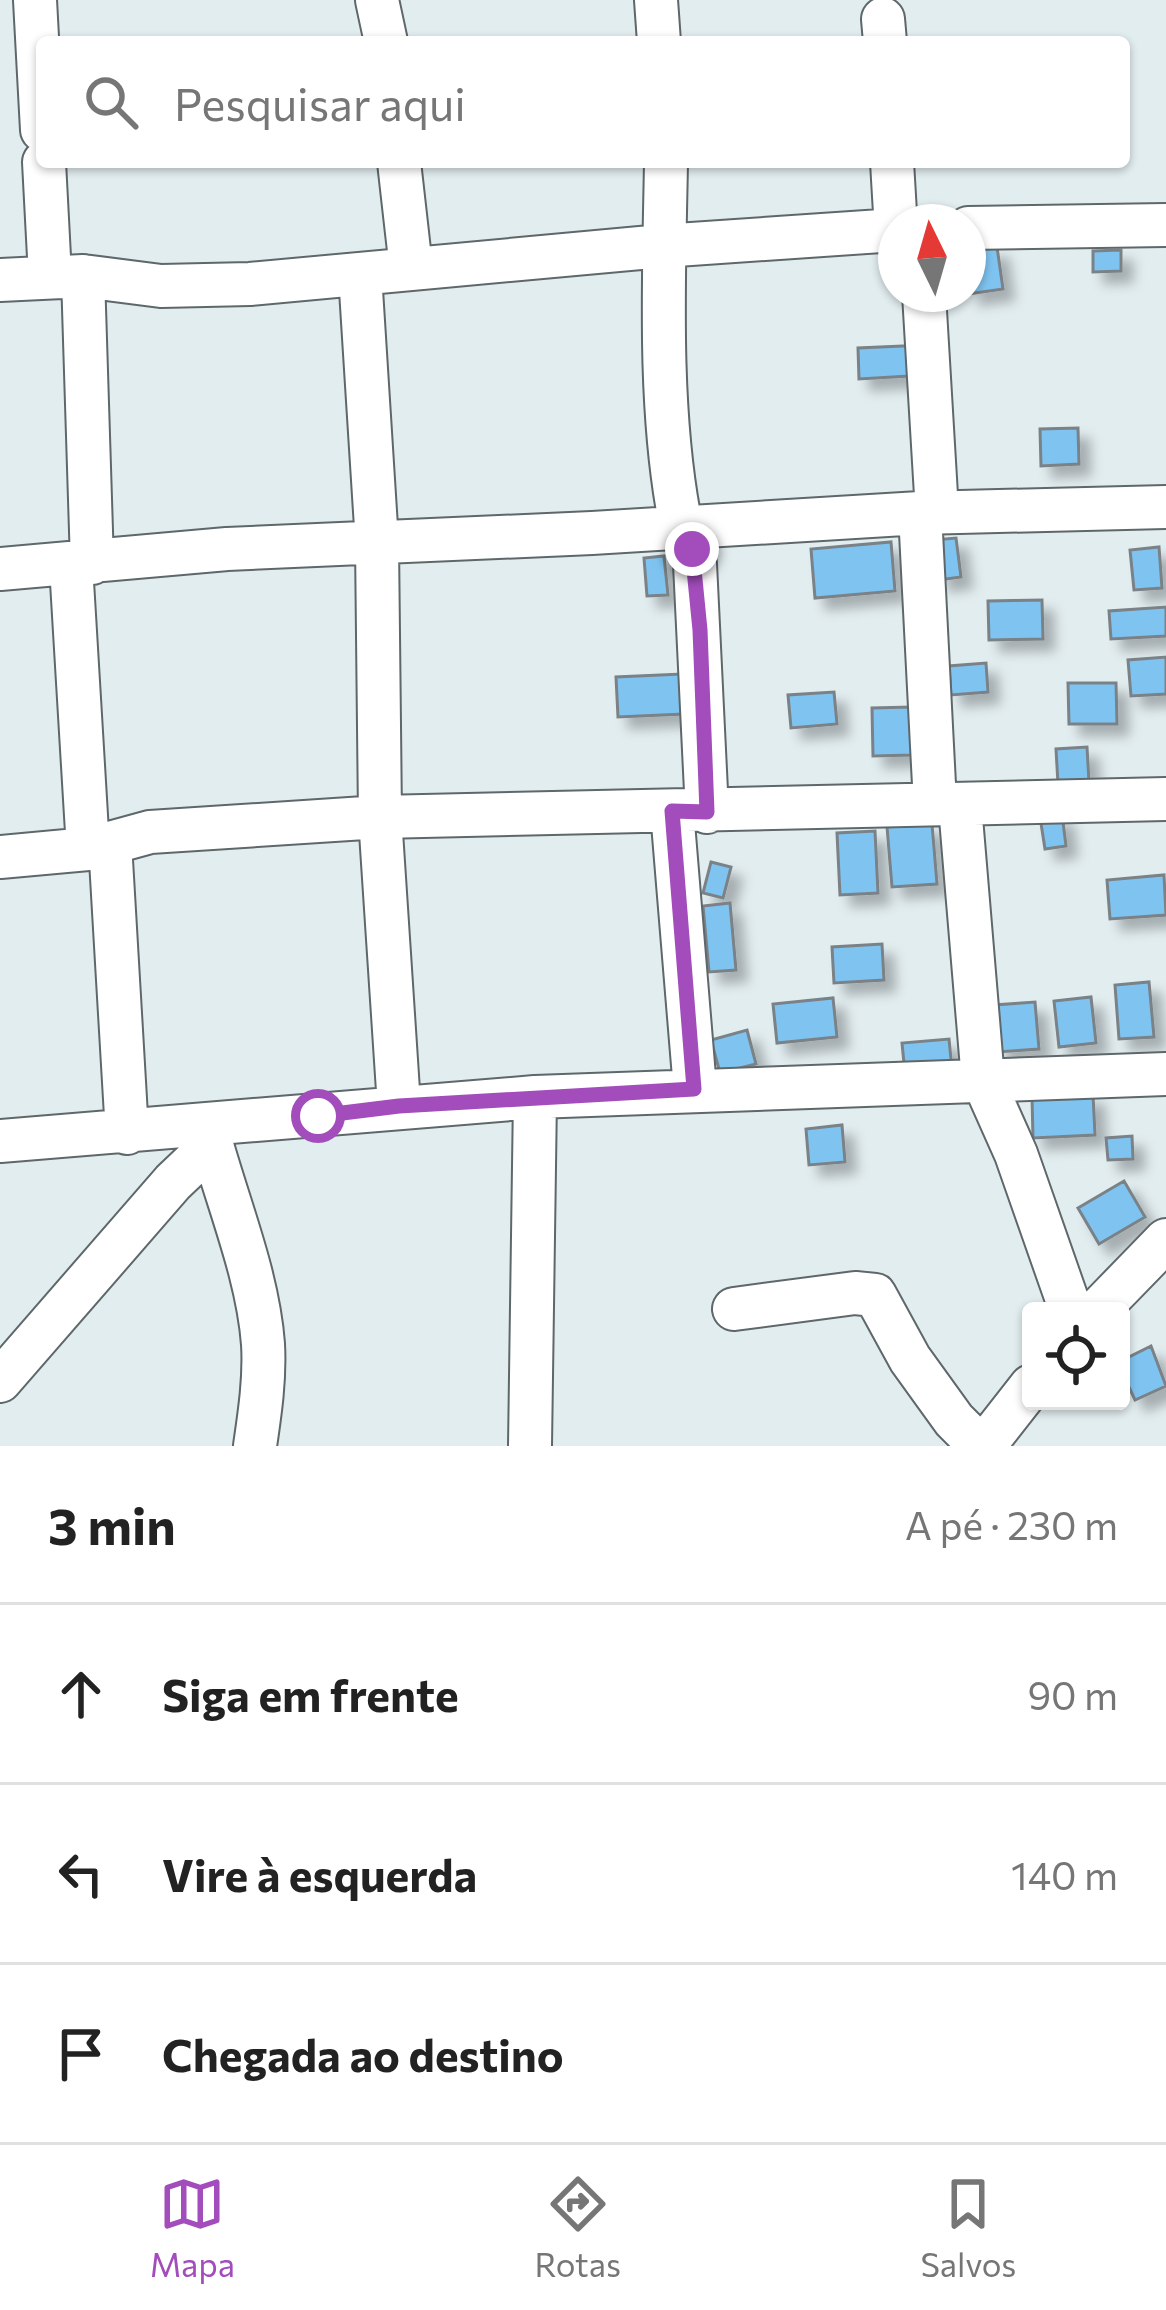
<!DOCTYPE html>
<html lang="pt">
<head>
<meta charset="utf-8">
<style>
  :root { --surface:#fff; --page:#f2f2f2; --text:#222; --muted:#767676; --line:#e0e0e0; --accent:#a24dbb }
  body { margin:0; font-family:Commissioner,sans-serif; background:var(--page); color:var(--text) }
  .controls { position:absolute; right:36px; bottom:36px; display:grid; overflow:hidden; border-radius:12px; box-shadow:0 3px 9px #0004 }
  .controls button { width:108px; height:108px; display:grid; place-items:center; padding:0; border:0; border-bottom:3px solid var(--line); background:var(--surface); color:var(--text); font:60px sans-serif }
  .compass { position:absolute; left:878px; top:204px; width:108px; height:108px; border-radius:50%; background:var(--surface); box-shadow:0 3px 9px #0004; rotate:355deg }
  .stop { position:absolute; width:36px; height:36px; margin:-27px; border:9px solid #a24dbb; border-radius:50%; background:#fff }
  .stop.end { background:#a24dbb; border-color:#fff; box-shadow:0 3px 12px #0008 }
  .list { margin:0; padding:0; list-style:none }
  h2 { display:flex; justify-content:space-between; align-items:center; height:156px; margin:0; padding:0 48px; font-size:51px }
  h2 small { font-size:39px; font-weight:400; color:var(--muted) }
  .list li { display:grid; grid-template-columns:78px 1fr auto; gap:36px; align-items:center; box-sizing:border-box; height:180px; padding:0 48px; border-top:3px solid var(--line) }
  .list b { display:block; font-size:45px; white-space:nowrap }
  .list em { font-size:39px; font-style:normal; color:var(--muted) }
  .icon { flex:none; width:66px; height:66px; fill:none; stroke:currentColor; stroke-width:2; stroke-linecap:round; stroke-linejoin:round }
  .map { position:relative; flex:none; width:1166px; height:1446px; overflow:hidden }
  .search { position:absolute; background:var(--surface); box-shadow:0 3px 9px #0004; left:36px; right:36px; top:36px; height:132px; display:flex; align-items:center; gap:30px; box-sizing:border-box; padding:0 42px; border-radius:12px; color:var(--muted); font-size:45px }
  .sheet { height:696px; background:var(--surface) }
  nav { display:flex; justify-content:space-around; align-items:center; box-sizing:border-box; height:168px; border-top:3px solid var(--line); background:var(--surface); font-size:33px; color:var(--muted) }
  nav a { display:grid; justify-items:center; gap:6px }
  nav .on { color:var(--accent) }
  .map>svg:first-child { display:block }
  .building { fill:#7fc4f1; stroke:#7a8287; stroke-width:3; filter:url(#shadow) }
  .lines { fill:none; stroke-linecap:round; stroke-linejoin:round }
  .minor-casing { stroke:#5e676a; stroke-width:46 }
  .minor { stroke:#fff; stroke-width:42 }
  .route { stroke:#a24dbb; stroke-width:15 }
</style>
</head>
<body>
<div class="map">
<svg width="1166" height="1446" viewBox="0 0 1166 1446">
  <defs>
    <filter id="shadow"><feDropShadow dx="11" dy="11" stdDeviation="6" flood-color="#0004"/></filter>
  </defs>
  <rect width="100%" height="100%" fill="#e2edf0"/>
  <path class="building" d="M997,247l6,42 -35,5v-43z
    M1121,250v21l-28,1v-21z
    M925,345l1,30 -67,4 -1,-31z
    M1078,428l1,36 -38,2 -1,-37z
    M956,538l5,39 -23,3 -5,-40z
    M891,542l4,49 -80,7 -4,-49z
    M1159,547l3,41 -28,2 -4,-40z
    M664,556l4,39 -21,1 -3,-38z
    M1042,600l1,39 -54,1 -1,-39z
    M1166,607v29l-55,3 -2,-28z
    M1166,657v37l-35,2 -3,-36z
    M986,663l2,29 -37,3 -2,-29z
    M682,674l2,40 -66,3 -2,-40z
    M1068,683h48l1,41h-48z
    M834,692l3,32 -46,4 -3,-33z
    M911,707l1,48 -39,1 -1,-48z
    M1087,747l2,35 -31,2 -2,-35z
    M1062,814l4,32 -21,3 -5,-32z
    M932,824l5,60 -45,3 -5,-60z
    M875,831l3,62 -38,2 -3,-62z
    M711,862l20,5 -8,31 -20,-5z
    M1164,875l2,40 -56,4 -3,-39z
    M730,903l6,67 -27,2 -6,-66z
    M882,944l2,36 -50,3 -2,-36z
    M1149,982l5,55 -35,2 -4,-54z
    M1091,997l5,46 -37,4 -5,-46z
    M833,998l4,39 -60,6 -4,-39z
    M1035,1002l4,47 -42,3 -3,-47z
    M747,1030l9,34 -36,9 -9,-33z
    M949,1039l3,31 -47,4 -3,-31z
    M1093,1094l2,41 -62,3 -1,-41z
    M842,1125l3,37 -36,3 -3,-36z
    M1132,1136l1,23 -25,1 -2,-22z
    M1124,1181l21,36 -46,27 -21,-36z
    M1151,1346l15,40 -31,14 -14,-30v-9z"/>
  <g class="lines">
    <defs>
      <path id="minor" d="M35,0l7,130
        M377,0l9,42
        M656,0l3,42
        M883,19l2,23
        M44,162l6,114
        M399,162l12,106
        M666,162c-2,115 -8,246 14,359 3,15 12,28 15,43l12,248
        M892,162l4,68
        M968,228l198,-3
        M360,274l17,269 3,274 19,289
        M83,276l9,287
        M0,280l83,-4 78,10 89,-2 412,-38 234,-16
        M924,294l13,218
        M920,513l15,291
        M71,565l17,284
        M0,569l227,-20 365,-16 328,-20 246,-6
        M960,806l23,274 33,74 55,157
        M672,811l23,278
        M110,843l17,290
        M0,857l88,-8 62,-17 230,-15 786,-18
        M0,1141l535,-44 631,-23
        M212,1145c18,64 46,132 51,199 2,34 -3,68 -8,102
        M734,1309l121,-16 20,2 35,64 44,61 26,26
        M1097,1311l69,-71
        M0,1381l173,-199 39,-37v-20
        M530,1446l5,-349
        M984,1446l47,-60"/>
    </defs>
    <use href="#minor" class="minor-casing"/>
    <use href="#minor" class="minor"/>
  </g>
  <g class="lines">
    <path class="route" d="M318,1116l81,-10 295,-17 -22,-278 35,1 -7,-182 -8,-81"/>
  </g>
</svg>
<div class="controls">
<button><svg class="icon" aria-label="locate" viewBox="0 0 24 24"><circle cx="12" cy="12" r="6"/><path d="M12 2v4M12 18v4M2 12h4M18 12h4"/></svg></button>
</div>
<svg class="compass" viewBox="-18 -18 36 36"><path d="M0-13l5 13h-10z" fill="#e53935"/><path d="M0 13l5-13h-10z" fill="#767676"/></svg>
<div class="stop" style="left:318px;top:1116px"></div>
<div class="stop end" style="left:692px;top:549px"></div>
<div class="search"><svg class="icon" aria-label="search" viewBox="0 0 24 24"><circle cx="10" cy="10" r="6"/><path d="M15 15l6 6"/></svg>Pesquisar aqui</div>
</div>
<section class="sheet">
<h2>3 min<small>A pé · 230 m</small></h2>
<ul class="list">
<li><svg class="icon" aria-label="ahead" viewBox="0 0 24 24"><path d="M12 20V5M6 11l6-6 6 6"/></svg><div><b>Siga em frente</b></div><em>90 m</em></li>
<li><svg class="icon" aria-label="left" viewBox="0 0 24 24"><path d="M17 20v-9H6M10 6l-5 5 5 5"/></svg><div><b>Vire à esquerda</b></div><em>140 m</em></li>
<li><svg class="icon" aria-label="arrive" viewBox="0 0 24 24"><path d="M6 21V4h12l-3 4 3 4H6"/></svg><div><b>Chegada ao destino</b></div></li>
</ul>
</section>
<nav>
<a class="on"><svg class="icon" aria-label="map" viewBox="0 0 24 24"><path d="M3 6l6-2 6 2 6-2v14l-6 2-6-2-6 2zM9 4v14M15 6v14"/></svg>Mapa</a>
<a><svg class="icon" aria-label="directions" viewBox="0 0 24 24"><path d="M12 3l9 9-9 9-9-9zM9 14v-3h6M13 9l2 2-2 2"/></svg>Rotas</a>
<a><svg class="icon" aria-label="saved" viewBox="0 0 24 24"><path d="M7 4h10v16l-5-4-5 4z"/></svg>Salvos</a>
</nav>
</body>
</html>
